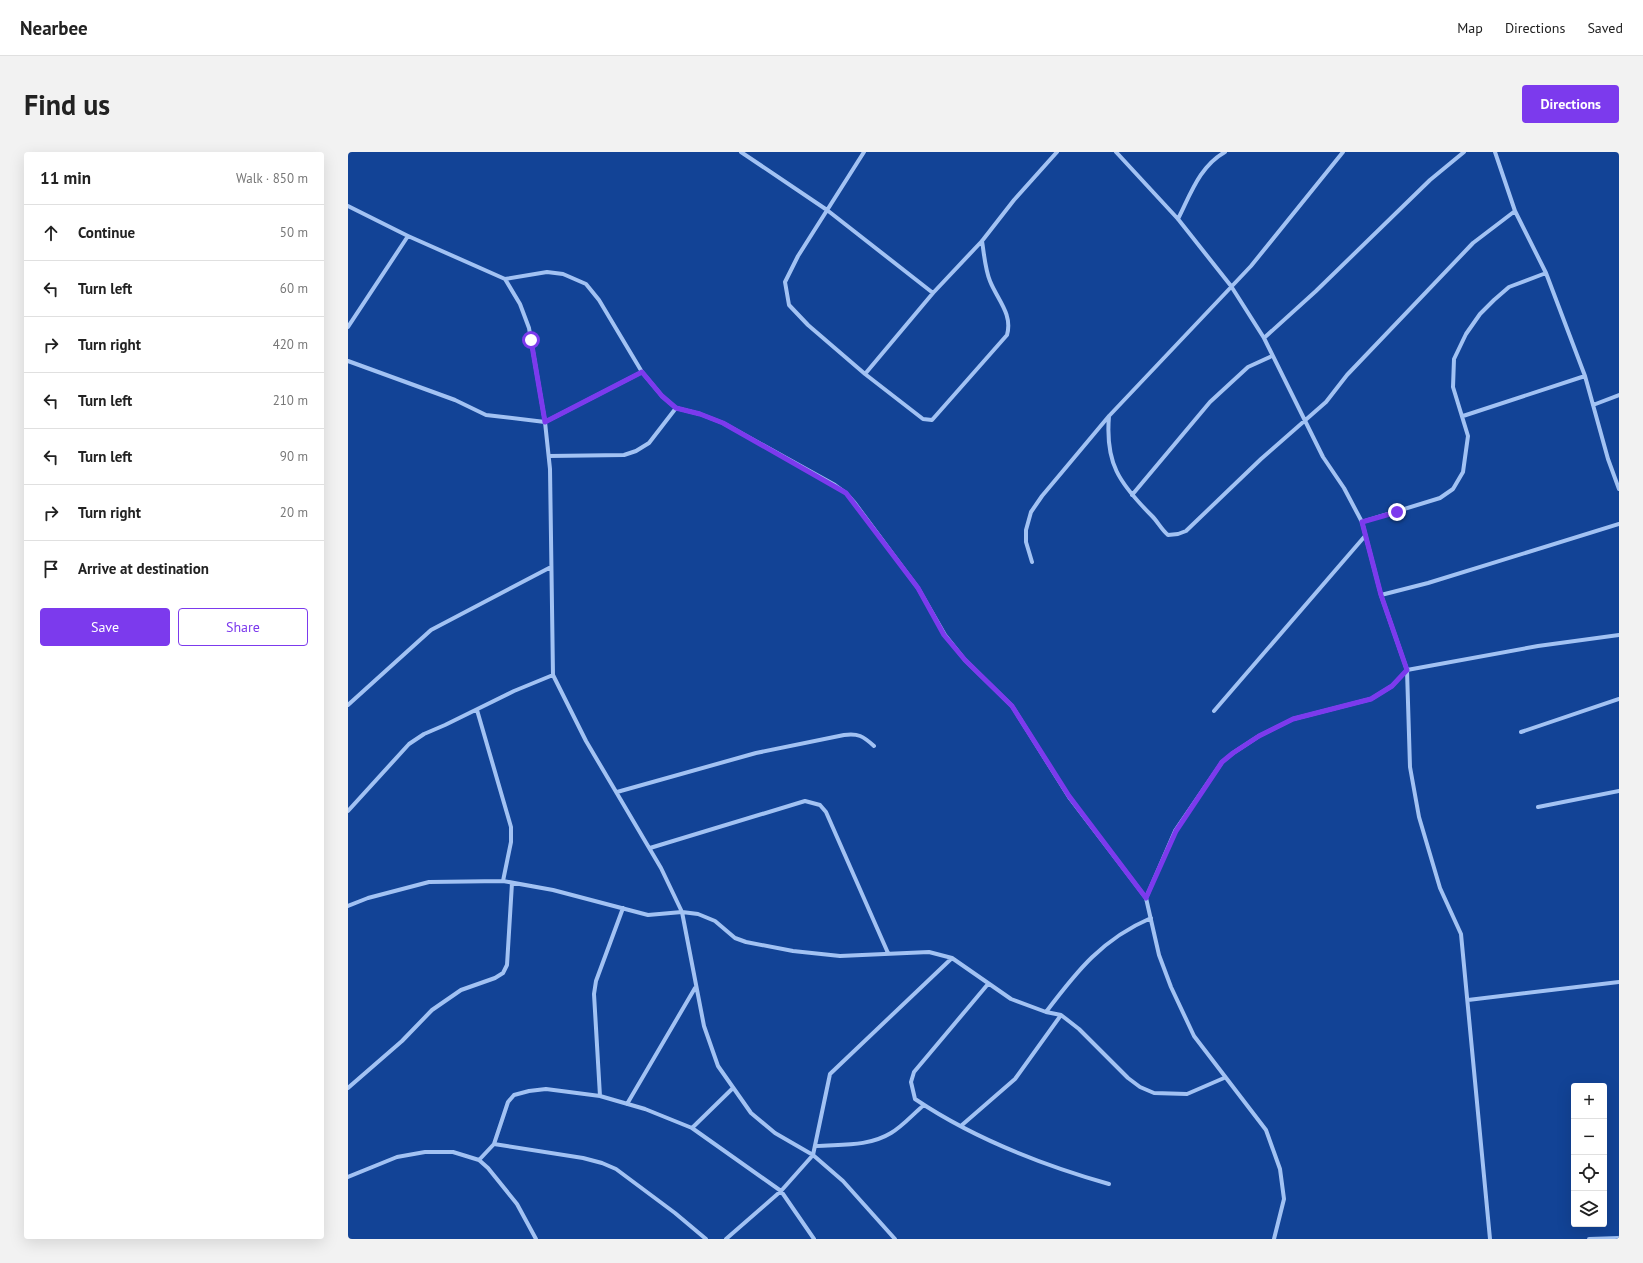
<!DOCTYPE html>
<html lang="en">
<head>
<meta charset="utf-8">
<style>
  :root { --surface:#fff; --page:#f2f2f2; --text:#222; --muted:#767676; --line:#e0e0e0; --accent:#7c3aed }
  body { margin:0; font-family:"PT Sans",sans-serif; background:var(--page); color:var(--text) }
  .controls { position:absolute; right:12px; bottom:12px; display:grid; overflow:hidden; border-radius:4px; box-shadow:0 4px 16px #0002 }
  .controls button { width:36px; height:36px; display:grid; place-items:center; padding:0; border:0; border-bottom:1px solid var(--line); background:var(--surface); color:var(--text); font:20px sans-serif }
  .stop { position:absolute; width:12px; height:12px; margin:-9px; border:3px solid #7c3aed; border-radius:50%; background:#fff }
  .stop.end { background:#7c3aed; border-color:#fff; box-shadow:0 1px 4px #0008 }
  .list { margin:0; padding:0; list-style:none }
  h2 { display:flex; justify-content:space-between; align-items:center; height:52px; margin:0; padding:0 16px; font-size:17px }
  h2 small { font-size:13px; font-weight:400; color:var(--muted) }
  .list li { display:grid; grid-template-columns:26px 1fr auto; gap:12px; align-items:center; box-sizing:border-box; height:56px; padding:0 16px; border-top:1px solid var(--line) }
  .list b { display:block; font-size:15px; white-space:nowrap }
  .list em { font-size:13px; font-style:normal; color:var(--muted) }
  .actions { display:flex; gap:8px; padding:12px 16px }
  .actions a { flex:1; padding:9px 0; border:1px solid var(--accent); border-radius:4px; text-align:center; font-size:14px; color:var(--accent) }
  .actions .main { background:var(--accent); color:#fff }
  .icon { flex:none; width:22px; height:22px; fill:none; stroke:currentColor; stroke-width:2; stroke-linecap:round; stroke-linejoin:round }
  .map { position:relative; flex:none; width:1271px; height:1087px; overflow:hidden; border-radius:4px }
  header { display:flex; align-items:center; gap:24px; box-sizing:border-box; height:56px; padding:0 20px; background:var(--surface); border-bottom:1px solid var(--line) }
  header strong { font-size:19px }
  nav { display:flex; gap:22px; margin-inline-start:auto; font-size:14px }
  .intro { display:flex; align-items:center; justify-content:space-between; box-sizing:border-box; height:96px; padding:0 24px }
  h1 { margin:0; font-size:28px }
  .button { padding:10px 18px; border-radius:4px; background:var(--accent); color:#fff; font-size:14px; font-weight:700 }
  main { display:flex; gap:24px; padding:0 24px }
  aside { flex:1; background:var(--surface); border-radius:4px; box-shadow:0 4px 16px #0002 }
  .map>svg:first-child { display:block }
  .lines { fill:none; stroke-linecap:round; stroke-linejoin:round }
  .street { stroke:#a2c2f3; stroke-width:4 }
  .route { stroke:#7c3aed; stroke-width:5 }
</style>
</head>
<body>
<header>
<strong>Nearbee</strong>
<nav><a>Map</a><a>Directions</a><a>Saved</a></nav>
</header>
<div class="intro"><h1>Find us</h1><a class="button">Directions</a></div>
<main>
<aside>
<h2>11 min<small>Walk · 850 m</small></h2>
<ul class="list">
<li><svg class="icon" aria-label="ahead" viewBox="0 0 24 24"><path d="M12 20V5M6 11l6-6 6 6"/></svg><div><b>Continue</b></div><em>50 m</em></li>
<li><svg class="icon" aria-label="left" viewBox="0 0 24 24"><path d="M17 20v-9H6M10 6l-5 5 5 5"/></svg><div><b>Turn left</b></div><em>60 m</em></li>
<li><svg class="icon" aria-label="right" viewBox="0 0 24 24"><path d="M7 20v-9h11M14 6l5 5-5 5"/></svg><div><b>Turn right</b></div><em>420 m</em></li>
<li><svg class="icon" aria-label="left" viewBox="0 0 24 24"><path d="M17 20v-9H6M10 6l-5 5 5 5"/></svg><div><b>Turn left</b></div><em>210 m</em></li>
<li><svg class="icon" aria-label="left" viewBox="0 0 24 24"><path d="M17 20v-9H6M10 6l-5 5 5 5"/></svg><div><b>Turn left</b></div><em>90 m</em></li>
<li><svg class="icon" aria-label="right" viewBox="0 0 24 24"><path d="M7 20v-9h11M14 6l5 5-5 5"/></svg><div><b>Turn right</b></div><em>20 m</em></li>
<li><svg class="icon" aria-label="arrive" viewBox="0 0 24 24"><path d="M6 21V4h12l-3 4 3 4H6"/></svg><div><b>Arrive at destination</b></div></li>
</ul>
<div class="actions"><a class="main">Save</a><a>Share</a></div>
</aside>
<div class="map">
<svg width="1271" height="1087" viewBox="0 0 1271 1087">
  <rect width="100%" height="100%" fill="#124396"/>
  <g class="lines">
    <path class="street" d="M393,0l86,58 106,83
      M516,0l-66,104 -13,26 4,23 19,20 57,49 58,45 9,1 75,-85c6,-21 -10,-36 -17,-54 -5,-12 -6,-28 -8,-40
      M768,0l62,67 53,67 33,52 59,119 21,31 18,34 19,73 26,75 3,97 9,50 21,71 21,46 29,305
      M1147,0l20,59 31,62 39,103 23,83 11,30
      M0,54l60,30 97,43 15,25 9,24 16,94 5,47 3,206 33,66 75,127 21,44 22,114 14,40 33,47 24,20 38,22 30,26 52,58
      M830,67c13,-26 22,-53 47,-67
      M157,127l42,-7 16,2 23,10 13,16 43,72 20,24 14,12 24,6 23,9 112,62 11,8 8,9 64,86 27,47 20,25 47,46 57,91 77,101 13,57 12,32 23,49 72,94 14,39 4,30 -10,40
      M0,175l60,-91
      M916,186l52,-47 114,-111 34,-28
      M0,209l107,39 31,15 59,7 97,-50
      M517,222l68,-81 49,-52 32,-41 43,-48
      M1245,253l26,-10
      M761,264c-4,47 10,67 43,100 6,6 9,13 16,19l10,-1 8,-3 75,-72 65,-57 21,-27 126,-132 42,-32
      M1115,264l122,-40
      M201,304l75,-1 12,-4 13,-8 27,-35
      M784,343l78,-93 38,-35 24,-11
      M1014,370l78,-24 13,-9 10,-17 5,-36 -15,-49 1,-28 12,-25 14,-20 14,-14 15,-13 37,-14
      M684,410l-6,-20v-12l5,-18 11,-16 67,-80 142,-150 92,-114
      M1033,443l47,-12 191,-59
      M0,553l83,-75 120,-63
      M129,558l34,117v15l-8,39
      M866,559l151,-175
      M1173,580l98,-33
      M269,640l139,-39 88,-18c14,-2 19,1 30,11
      M1190,655l81,-16
      M0,659l61,-67 15,-10 21,-9 69,-34 39,-16
      M302,696l155,-47 15,4 6,7 62,141
      M798,746l29,-67 47,-69 11,-9 26,-17 34,-17 78,-20 21,-13 15,-16 131,-24 81,-11
      M0,754l20,-8 61,-16 74,-1 50,9 95,25 34,-3 16,2 17,7 20,17 11,4 47,9 47,5 89,-4 23,6 59,41 35,13 15,3 18,14 49,49 12,9 14,6 33,1 37,-16
      M640,832l-74,88 -3,10 4,17c58,39 127,66 194,85
      M1120,848l151,-18
      M698,860c31,-41 56,-73 105,-94
      M0,936l54,-47 30,-31 29,-20 34,-12 8,-5 4,-8 5,-82
      M252,944l-6,-102 2,-13 27,-73
      M279,952l68,-116
      M614,973l53,-46 46,-64
      M344,976l41,-40
      M146,992l89,14 19,5 14,6 59,44 31,26
      M468,994c25,-2 52,1 75,-13 12,-7 22,-19 33,-28
      M131,1008l15,-16 14,-42 6,-7 15,-4 17,-2 54,7 45,13 47,19 89,63 33,48
      M0,1025l49,-20 28,-5h28l26,8 9,8 29,36 19,35
      M378,1087l55,-48 32,-36 17,-81 122,-116
      M1241,1087l30,-1"/>
  </g>
  <g class="lines">
    <path class="route" d="M183,188l14,82 97,-50 20,24 14,12 24,6 23,9 123,70 72,95 26,47 21,25 47,46 57,90 77,102 30,-67 46,-69 11,-9 26,-17 34,-17 78,-20 21,-13 15,-16 -26,-75 -19,-73 35,-10"/>
  </g>
</svg>
<div class="controls">
<button>+</button>
<button>−</button>
<button><svg class="icon" aria-label="locate" viewBox="0 0 24 24"><circle cx="12" cy="12" r="6"/><path d="M12 2v4M12 18v4M2 12h4M18 12h4"/></svg></button>
<button><svg class="icon" aria-label="layers" viewBox="0 0 24 24"><path d="M12 4l9 5-9 5-9-5zM3 14l9 5 9-5"/></svg></button>
</div>
<div class="stop" style="left:183px;top:188px"></div>
<div class="stop end" style="left:1049px;top:360px"></div>
</div>
</main>
</body>
</html>
